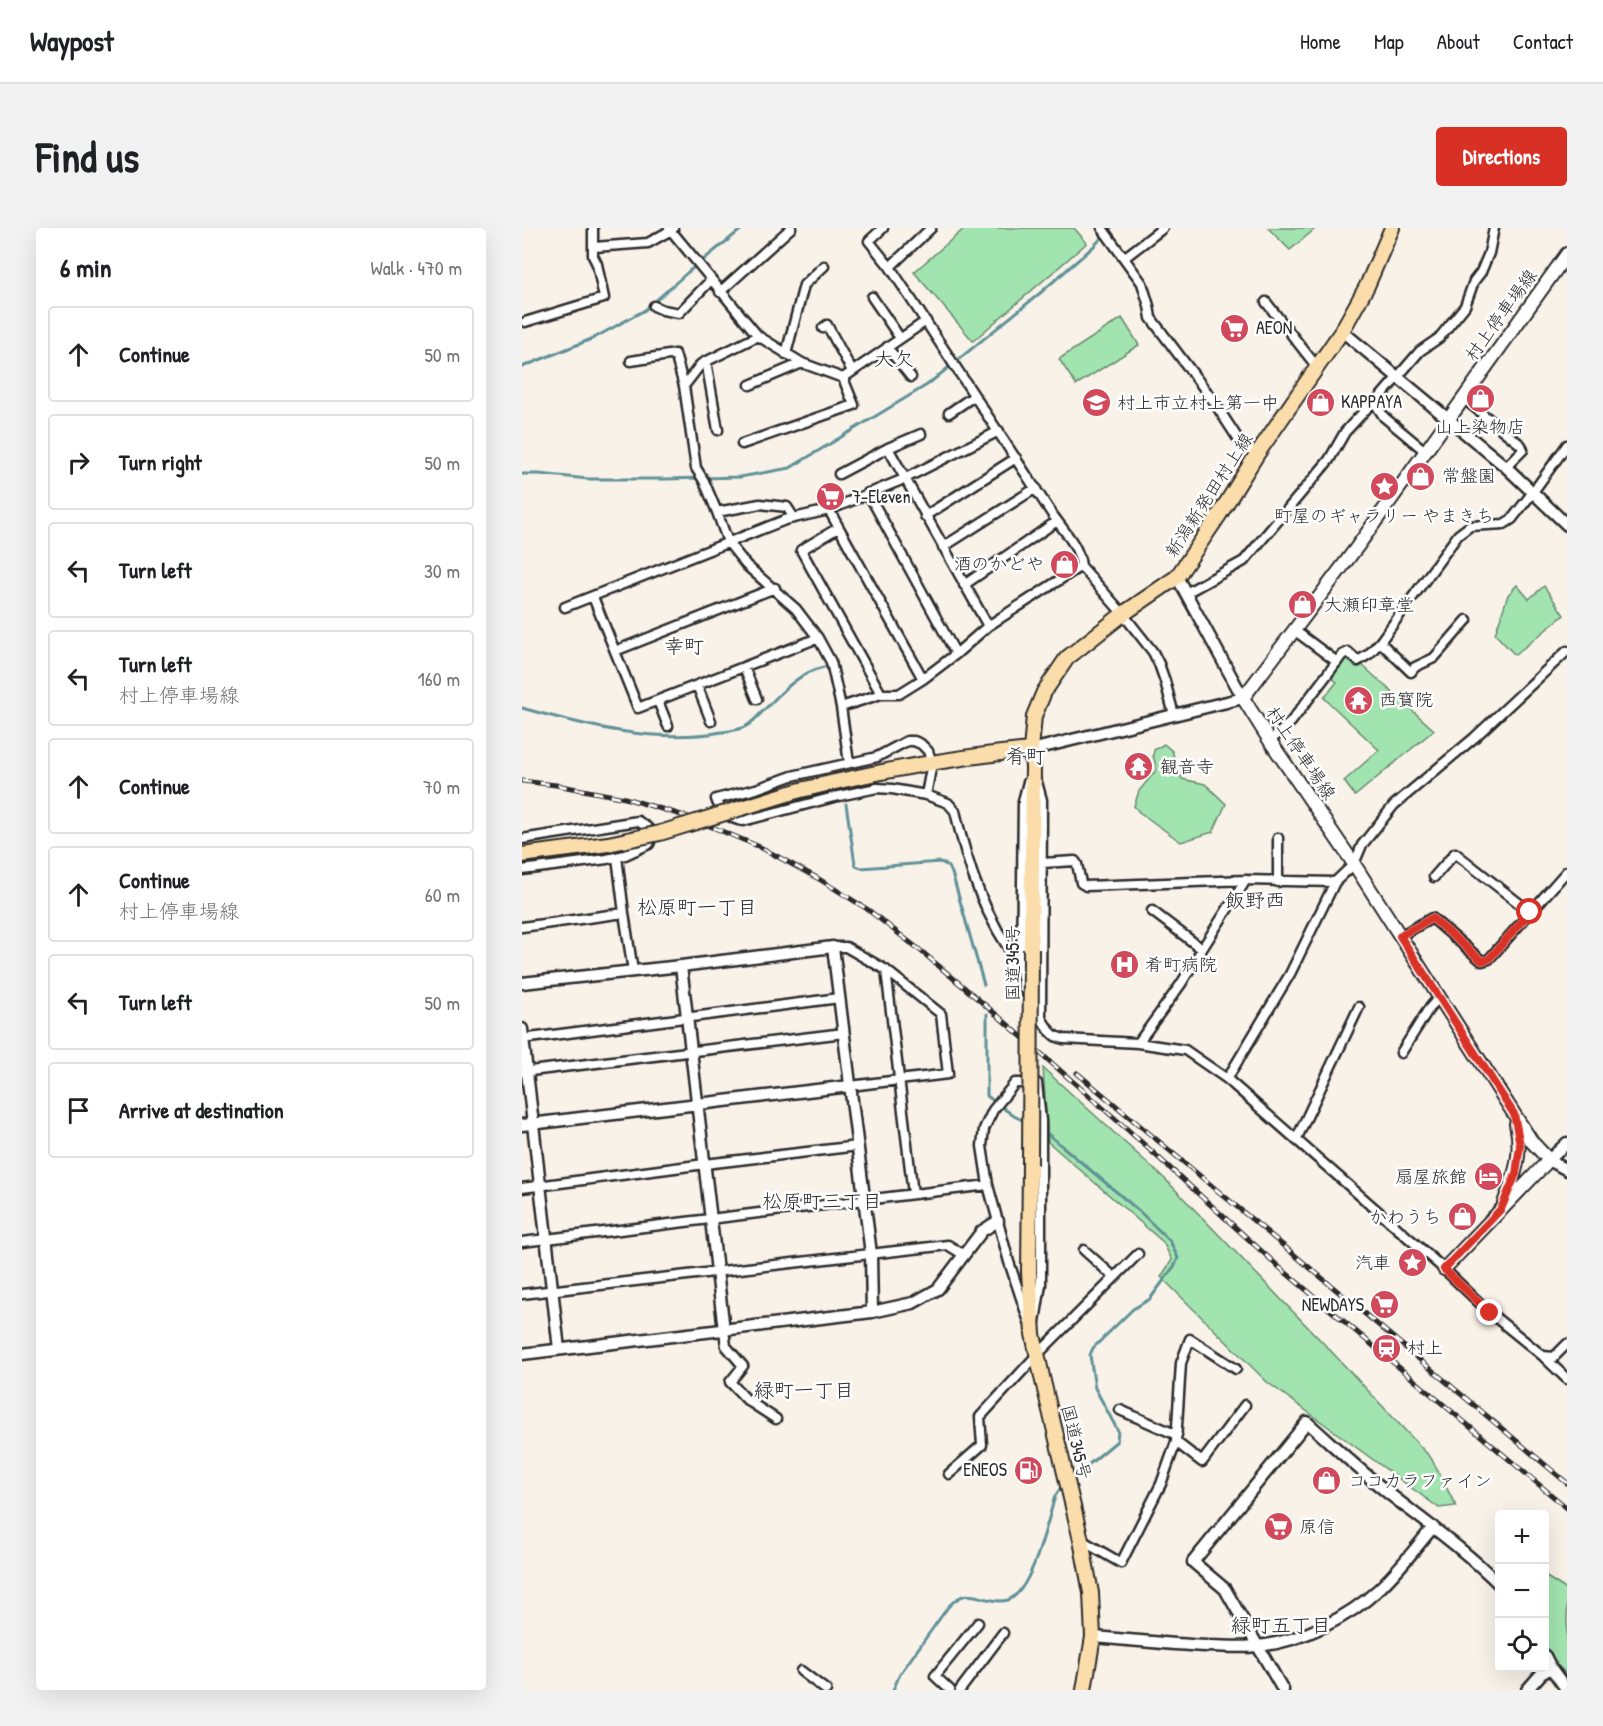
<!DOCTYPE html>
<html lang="en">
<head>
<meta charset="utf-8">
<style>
  :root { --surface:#fff; --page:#f2f2f2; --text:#202124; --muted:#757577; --line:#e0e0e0; --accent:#d93025 }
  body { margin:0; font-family:"Patrick Hand","Klee One",sans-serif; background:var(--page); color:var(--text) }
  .controls { position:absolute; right:18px; bottom:18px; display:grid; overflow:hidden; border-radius:6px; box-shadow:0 6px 24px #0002 }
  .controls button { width:54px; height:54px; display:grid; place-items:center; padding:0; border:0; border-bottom:2px solid var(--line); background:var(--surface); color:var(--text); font:30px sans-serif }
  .stop { position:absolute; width:18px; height:18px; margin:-14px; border:4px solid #d93025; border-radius:50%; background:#fff }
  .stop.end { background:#d93025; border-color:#fff; box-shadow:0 2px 6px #0008 }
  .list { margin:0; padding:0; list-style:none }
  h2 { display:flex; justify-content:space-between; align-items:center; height:78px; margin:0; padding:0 24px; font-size:26px }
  h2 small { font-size:20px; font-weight:400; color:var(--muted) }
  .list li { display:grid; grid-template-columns:39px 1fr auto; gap:18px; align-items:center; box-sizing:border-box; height:96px; margin:0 12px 12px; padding:0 12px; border:2px solid var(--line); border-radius:6px }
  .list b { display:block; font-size:22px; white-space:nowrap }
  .list p { margin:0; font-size:20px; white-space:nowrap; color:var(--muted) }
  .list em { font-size:20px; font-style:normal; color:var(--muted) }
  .icon { flex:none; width:33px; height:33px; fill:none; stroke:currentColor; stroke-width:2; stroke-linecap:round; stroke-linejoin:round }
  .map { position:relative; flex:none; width:1045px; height:1462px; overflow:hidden; border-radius:6px }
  header { display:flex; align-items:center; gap:36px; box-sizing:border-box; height:84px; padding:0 30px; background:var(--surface); border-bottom:2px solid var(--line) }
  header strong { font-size:28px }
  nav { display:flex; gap:33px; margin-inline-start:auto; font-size:21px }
  .intro { display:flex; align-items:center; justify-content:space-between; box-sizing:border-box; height:144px; padding:0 36px }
  h1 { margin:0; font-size:42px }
  .button { padding:15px 27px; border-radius:6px; background:var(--accent); color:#fff; font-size:21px; font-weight:700 }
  main { display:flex; gap:36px; padding:0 36px }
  aside { flex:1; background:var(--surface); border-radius:6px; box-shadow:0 6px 24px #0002 }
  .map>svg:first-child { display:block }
  .green { fill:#a2e4af; stroke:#66886d; stroke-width:1.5 }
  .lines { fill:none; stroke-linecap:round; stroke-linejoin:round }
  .stream { stroke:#619198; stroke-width:3 }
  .minor-casing { stroke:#2b2b2b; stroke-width:13 }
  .tertiary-casing { stroke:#2b2b2b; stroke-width:15 }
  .secondary-casing { stroke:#2b2b2b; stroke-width:16 }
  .primary-casing { stroke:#2b2b2b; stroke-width:18 }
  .trunk-casing { stroke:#2b2b2b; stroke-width:18 }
  .minor { stroke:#fff; stroke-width:8 }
  .tertiary { stroke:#fff; stroke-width:10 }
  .secondary { stroke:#fff; stroke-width:12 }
  .primary { stroke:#faddab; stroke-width:14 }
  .trunk { stroke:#faddab; stroke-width:14 }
  .rail-casing { stroke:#2b2b2b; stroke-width:5 }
  .rail { stroke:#fff; stroke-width:3; stroke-dasharray:9; stroke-linecap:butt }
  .trunk-bridge-casing { stroke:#2b2b2b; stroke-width:18; stroke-linecap:butt }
  .trunk-bridge { stroke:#faddab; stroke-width:14 }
  .route { stroke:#d93025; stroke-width:8 }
  .labels { text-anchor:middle; stroke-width:5; stroke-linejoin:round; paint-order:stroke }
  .street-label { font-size:18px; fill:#2b2b2b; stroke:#fff }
  .poi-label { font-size:18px; fill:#2b2b2b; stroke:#fff; text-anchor:start }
  .neighbourhood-label { font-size:20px; fill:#2b2b2b; stroke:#fff }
</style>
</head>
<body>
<header>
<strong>Waypost</strong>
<nav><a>Home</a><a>Map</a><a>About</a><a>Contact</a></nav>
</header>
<div class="intro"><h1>Find us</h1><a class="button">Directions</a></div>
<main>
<aside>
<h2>6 min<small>Walk · 470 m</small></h2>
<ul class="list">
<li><svg class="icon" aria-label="ahead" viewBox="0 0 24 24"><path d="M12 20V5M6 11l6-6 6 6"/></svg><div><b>Continue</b></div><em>50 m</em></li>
<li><svg class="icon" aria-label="right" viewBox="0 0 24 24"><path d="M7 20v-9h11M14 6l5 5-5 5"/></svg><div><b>Turn right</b></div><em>50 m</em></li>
<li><svg class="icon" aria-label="left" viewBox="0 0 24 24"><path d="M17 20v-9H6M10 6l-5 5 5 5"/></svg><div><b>Turn left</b></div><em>30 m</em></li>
<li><svg class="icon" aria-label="left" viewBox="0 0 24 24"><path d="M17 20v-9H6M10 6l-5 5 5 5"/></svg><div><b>Turn left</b><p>村上停車場線</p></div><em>160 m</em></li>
<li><svg class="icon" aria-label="ahead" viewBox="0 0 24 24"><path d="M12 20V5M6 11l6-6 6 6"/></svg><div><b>Continue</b></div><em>70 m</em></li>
<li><svg class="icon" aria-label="ahead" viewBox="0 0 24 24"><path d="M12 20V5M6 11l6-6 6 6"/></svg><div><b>Continue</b><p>村上停車場線</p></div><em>60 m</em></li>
<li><svg class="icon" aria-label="left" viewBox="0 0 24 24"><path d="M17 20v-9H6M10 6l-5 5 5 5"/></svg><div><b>Turn left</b></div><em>50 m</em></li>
<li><svg class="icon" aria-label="arrive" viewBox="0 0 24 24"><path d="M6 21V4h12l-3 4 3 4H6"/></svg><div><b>Arrive at destination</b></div></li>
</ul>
</aside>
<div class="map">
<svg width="1045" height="1462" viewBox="0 0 1045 1462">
  <rect width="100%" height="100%" fill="#f9f2e9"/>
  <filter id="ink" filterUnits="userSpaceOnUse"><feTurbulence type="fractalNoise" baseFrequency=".0167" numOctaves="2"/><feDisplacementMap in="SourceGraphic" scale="12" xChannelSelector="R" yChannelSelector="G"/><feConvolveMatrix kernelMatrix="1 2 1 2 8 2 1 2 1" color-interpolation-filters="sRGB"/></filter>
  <g filter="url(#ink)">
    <path class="green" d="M443,0h109l13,15 -114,98 -59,-69z
      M746,0h48l-26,22z
      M600,90l17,27 -63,40 -17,-26z
      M995,357l12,14 15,-13 20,29 -49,40 -20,-21 13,-39z
      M826,428l14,9 72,65 -79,66 -11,-15 35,-31 -55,-52 13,-16 -7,-5z
      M642,516l8,7 10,28 23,5 21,20 -13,28 -32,10 -42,-30 -5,-6 5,-15 18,-22 -4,-13 1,-6z
      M521,840l122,111 164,170 102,109 25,48 -17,2 -172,-126 -106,-105 11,-17 -9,-18 -115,-100z
      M1023,1348l22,14v84l-14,-12 -8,-19z"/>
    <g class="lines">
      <path class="stream" d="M0,139l72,-29 51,-28 43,-38 55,-44
        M0,246h17l49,5h78l74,-2 50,-9 137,-83 112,-91 54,-47 18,-19
        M0,480c64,18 133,36 200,24 9,-1 19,-2 26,-7 6,-4 12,-11 17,-16 18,-18 33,-36 59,-42
        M324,576l9,60 1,2 5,2 79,-6c6,1 9,6 12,11l32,112
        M465,786v82l27,20 12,6
        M521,902l96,81 31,30 8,17 -3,7 -25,34 -17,10 -40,39 -3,7 5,33 23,43 -1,10 -47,39
        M371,1462l7,-16 48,-67c19,-21 27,-8 51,-6 3,0 6,0 9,-1 24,-8 40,-80 47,-104l7,-10"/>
      <defs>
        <path id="minor" d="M147,0l89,108 44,27 41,15 83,-57
          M361,0l-14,13 21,26
          M409,0l-41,39 162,247c12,17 27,32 29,52l42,48 30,38 6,12 6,17 9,34
          M580,0l40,55 7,23 2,12 61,81 28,43 17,12
          M72,19l54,-4 25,-14
          M602,30l39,-30
          M198,64l71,-64
          M350,69l28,41
          M744,74l51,65
          M132,78l9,4 16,3 32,-33
          M3,94l79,-24 -7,-34 -4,-8v-28
          M301,100l4,-3 25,46
          M365,119l24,30
          M264,126l18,-69 20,-19
          M109,133l44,-7 9,32 17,-22 57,-28
          M184,133l12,69
          M228,157l52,-22
          M162,158l12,82 8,13 13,31
          M941,170l58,47 2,5 -17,17
          M853,175l9,14 41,34
          M427,185l25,-17
          M220,216l112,-39 -11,-27
          M366,220l33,-14
          M317,246l49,-26 100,178
          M346,265l88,161
          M307,282l94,169
          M403,288l91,-58
          M272,290l-7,-11 -27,-3 -43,8 11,30 18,23 50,44 22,29 13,24 10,45 8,56
          M316,300l-37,22 80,144
          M421,319l93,-59
          M442,357l93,-64
          M664,365l58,-32 85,-101 16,-28 25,-27 5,-2 45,-52 19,-13 26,-32 9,-25 7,-9 8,-19 5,-25
          M71,369l45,111 180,-70
          M43,379l220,-87 44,-10 75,-31 95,-48
          M772,402l43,32
          M858,414l31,30 4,-5 19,-9 33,-38
          M93,423l160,-63
          M222,439l13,32
          M175,457l14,36
          M136,473l10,25
          M319,479l40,-13h18l24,-15 33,-25 32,-28 93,-60
          M748,513l21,-19 51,-67 6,-3 10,9 11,-7 11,-12 78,-107 12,-9 34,-2 8,-5 21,-27 34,-47
          M506,554l-5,19 -2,166 2,20 18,31 7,11 7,7 9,3 74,4 47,7 42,29 217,190 46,44 53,43 11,1 13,-13
          M515,554l5,18 -1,217
          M404,567l6,-32 -4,-12 -7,-7 -7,-3h-7l-30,16 -85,19 -36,13 -40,10c3,11 15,21 27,22l91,-24 43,-9 15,1 34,6 22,8 7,8c13,57 30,108 66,155
          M0,611l116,-18 10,7 2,14 -1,2 -24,11 -18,4 -85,11
          M95,629l7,56 9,58
          M520,635l33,-2 2,3 4,19 5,3 160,-6 89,2
          M912,649l21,-24 75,59
          M756,654v-44
          M630,683l50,38
          M0,699l102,-14
          M878,708l32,-18 50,43 7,-2 78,-88
          M311,719h13l40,23 55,44 7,60 -98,12
          M364,742l27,224
          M0,811l317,-41
          M616,815l43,-59 21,-35 44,-69
          M879,825l27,-43 11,-13
          M0,844l322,-39
          M705,851l63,-105 45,-92 19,-18 8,-19 32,-40 80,-67 93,-87
          M493,855h22l4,38v163l-8,50 -24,-72 -21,-77 -6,-39 2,-17 9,-19z
          M774,912l63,-133
          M0,960l183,-24 153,-18
          M0,1014l466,-57
          M562,1022l30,27
          M0,1066l426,-49 16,10
          M202,1102l2,16 17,20 -13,16 17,18 29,19
          M1022,1129l23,22
          M598,1182l57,25
          M654,1214l26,20 43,-57
          M427,1246l33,-29 -2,-28 57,-62 101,-101
          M559,1312l40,23 40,-79 15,-42 5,-79 9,-24 46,30
          M279,1443l25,19
          M428,1462l-15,-14 43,-53
          M438,1462l43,-57"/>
        <path id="tertiary" d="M820,103l164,136 61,58
          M509,522l212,-52 -66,-121
          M159,738l43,364
          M0,755l159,-17 152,-19 38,307 1,58
          M0,801l37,320
          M0,897l328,-39
          M1045,915l-18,17 18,10
          M0,1126l350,-42 41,-9 25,-14 44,-58 16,-10
          M571,1409c38,3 76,7 114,9 16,0 34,2 50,0 43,-4 91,-28 122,-57 20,-19 37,-41 54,-62
          M1023,1428l6,12 16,22
          M761,1462l-58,-101 -32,-27 114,-140c26,23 52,48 80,70 38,30 78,58 113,93
          M1005,1462l14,-16 10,-6"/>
        <path id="secondary" d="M982,975c11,-28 19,-49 12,-79
          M922,1041l105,-109 -17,-18 -178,-278 -84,-123 -27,-43 114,-151 210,-293"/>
        <path id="primary" d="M509,522l3,-34 10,-24 23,-34 56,-44 54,-37 42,-62 38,-61 85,-123 25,-45 25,-58"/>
        <path id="trunk" d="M275,563c77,-19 156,-34 234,-41l2,17 -2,182
          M0,627l86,-11
          M508,937l-1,107 4,62 9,43 39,163 10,53 2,44 -9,53"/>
      </defs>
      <use href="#minor" class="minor-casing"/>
      <use href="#tertiary" class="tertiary-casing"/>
      <use href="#secondary" class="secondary-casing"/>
      <use href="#primary" class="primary-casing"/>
      <use href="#trunk" class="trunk-casing"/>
      <use href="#minor" class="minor"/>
      <use href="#tertiary" class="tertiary"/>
      <use href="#secondary" class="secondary"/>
      <use href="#primary" class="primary"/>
      <use href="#trunk" class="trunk"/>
      <defs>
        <path id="rail" d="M0,553l34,4 69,13 63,19 72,30 59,32 48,30 54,42 77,65 130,114 151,137 288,241
          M555,845l490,410"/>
      </defs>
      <use href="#rail" class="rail-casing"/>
      <use href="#rail" class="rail"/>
      <defs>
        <path id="trunk-bridge" d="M86,616l52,-11 137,-42
          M508,937l1,-216"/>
      </defs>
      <use href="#trunk-bridge" class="trunk-bridge-casing"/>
      <use href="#trunk-bridge" class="trunk-bridge"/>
    </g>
  </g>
  <g class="lines" filter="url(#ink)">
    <path class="route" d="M968,1085l-46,-44 57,-60 15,-35 4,-29 -6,-31 -114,-178 32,-18 50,43 7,-2 41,-47"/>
  </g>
  <defs>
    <symbol id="supermarket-disc" viewBox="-11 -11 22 22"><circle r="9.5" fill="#d1495b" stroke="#fff"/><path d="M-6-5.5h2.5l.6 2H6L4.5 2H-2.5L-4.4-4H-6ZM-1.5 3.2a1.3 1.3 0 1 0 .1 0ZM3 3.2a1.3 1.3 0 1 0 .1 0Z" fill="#fff"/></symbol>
    <symbol id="shop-disc" viewBox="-11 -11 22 22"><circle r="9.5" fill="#d1495b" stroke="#fff"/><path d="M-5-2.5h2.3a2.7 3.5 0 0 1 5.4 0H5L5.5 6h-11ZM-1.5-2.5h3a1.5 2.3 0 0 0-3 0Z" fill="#fff"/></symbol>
    <symbol id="school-disc" viewBox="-11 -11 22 22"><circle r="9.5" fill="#d1495b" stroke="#fff"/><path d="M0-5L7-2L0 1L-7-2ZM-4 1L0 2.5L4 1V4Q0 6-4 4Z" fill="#fff"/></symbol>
    <symbol id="sight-disc" viewBox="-11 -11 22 22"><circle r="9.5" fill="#d1495b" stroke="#fff"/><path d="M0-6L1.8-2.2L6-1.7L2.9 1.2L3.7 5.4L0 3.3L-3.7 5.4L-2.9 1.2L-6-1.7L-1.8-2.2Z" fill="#fff"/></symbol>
    <symbol id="temple-disc" viewBox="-11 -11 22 22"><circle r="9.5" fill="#d1495b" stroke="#fff"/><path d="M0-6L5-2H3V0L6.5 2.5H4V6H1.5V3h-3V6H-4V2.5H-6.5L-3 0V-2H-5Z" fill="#fff"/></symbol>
    <symbol id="hospital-disc" viewBox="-11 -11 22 22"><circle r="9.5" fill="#d1495b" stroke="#fff"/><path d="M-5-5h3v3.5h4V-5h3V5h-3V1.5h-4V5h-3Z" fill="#fff"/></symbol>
    <symbol id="hotel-disc" viewBox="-11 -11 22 22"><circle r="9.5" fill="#d1495b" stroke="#fff"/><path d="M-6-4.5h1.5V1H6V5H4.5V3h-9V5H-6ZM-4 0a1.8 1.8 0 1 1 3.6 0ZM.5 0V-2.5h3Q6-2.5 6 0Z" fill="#fff"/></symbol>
    <symbol id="station-disc" viewBox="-11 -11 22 22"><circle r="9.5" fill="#d1495b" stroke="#fff"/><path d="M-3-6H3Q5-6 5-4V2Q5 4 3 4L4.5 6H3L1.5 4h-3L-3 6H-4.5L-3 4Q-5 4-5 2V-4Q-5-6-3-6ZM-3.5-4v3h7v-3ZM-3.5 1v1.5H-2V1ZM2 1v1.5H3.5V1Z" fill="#fff"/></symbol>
    <symbol id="fuel-disc" viewBox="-11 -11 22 22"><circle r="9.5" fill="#d1495b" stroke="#fff"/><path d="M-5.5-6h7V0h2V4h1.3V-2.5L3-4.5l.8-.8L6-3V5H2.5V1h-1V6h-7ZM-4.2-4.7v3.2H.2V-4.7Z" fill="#fff"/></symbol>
  </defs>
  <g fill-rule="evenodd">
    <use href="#supermarket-disc" x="696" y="84" width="33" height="33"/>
    <use href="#shop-disc" x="942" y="154" width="33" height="33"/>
    <use href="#shop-disc" x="782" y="158" width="33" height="33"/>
    <use href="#school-disc" x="558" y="158" width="33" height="33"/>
    <use href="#shop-disc" x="882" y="232" width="33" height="33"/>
    <use href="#sight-disc" x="846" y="242" width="33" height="33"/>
    <use href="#supermarket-disc" x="292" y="252" width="33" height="33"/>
    <use href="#shop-disc" x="526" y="320" width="33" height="33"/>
    <use href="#shop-disc" x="764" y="360" width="33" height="33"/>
    <use href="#temple-disc" x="820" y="456" width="33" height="33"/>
    <use href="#temple-disc" x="600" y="522" width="33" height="33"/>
    <use href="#hospital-disc" x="586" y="720" width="33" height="33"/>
    <use href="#hotel-disc" x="950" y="932" width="33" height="33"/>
    <use href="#shop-disc" x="924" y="972" width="33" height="33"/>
    <use href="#sight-disc" x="874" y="1018" width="33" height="33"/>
    <use href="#supermarket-disc" x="846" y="1060" width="33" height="33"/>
    <use href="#station-disc" x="848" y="1104" width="33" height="33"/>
    <use href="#fuel-disc" x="490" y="1226" width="33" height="33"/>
    <use href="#shop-disc" x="788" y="1236" width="33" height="33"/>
    <use href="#supermarket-disc" x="740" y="1282" width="33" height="33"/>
  </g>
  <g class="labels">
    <g class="street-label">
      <text transform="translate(979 87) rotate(-54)" y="6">村上停車場線</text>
      <text transform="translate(687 267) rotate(-57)" y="6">新潟新発田村上線</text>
      <text transform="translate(779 525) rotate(56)" y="6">村上停車場線</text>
      <text transform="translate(491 735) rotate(-90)" y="6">国道345号</text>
      <text transform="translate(554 1214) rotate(76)" y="6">国道345号</text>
    </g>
    <g class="poi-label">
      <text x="734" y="106">AEON</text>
      <text x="819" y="180">KAPPAYA</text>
      <text x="595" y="181">村上市立村上第一中</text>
      <text x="958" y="205" text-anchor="middle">山上染物店</text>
      <text x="920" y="254">常盤園</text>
      <text x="330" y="275">7-Eleven</text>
      <text x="862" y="294" text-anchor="middle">町屋のギャラリー やまきち</text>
      <text x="522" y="342" text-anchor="end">酒のかどや</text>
      <text x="802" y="383">大瀬印章堂</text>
      <text x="857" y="478">西寳院</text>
      <text x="638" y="545">観音寺</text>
      <text x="623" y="743">肴町病院</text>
      <text x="945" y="955" text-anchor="end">扇屋旅館</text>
      <text x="919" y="995" text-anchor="end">かわうち</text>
      <text x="869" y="1041" text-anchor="end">汽車</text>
      <text x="842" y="1083" text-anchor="end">NEWDAYS</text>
      <text x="885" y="1126">村上</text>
      <text x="485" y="1248" text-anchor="end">ENEOS</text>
      <text x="826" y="1259">ココカラファイン</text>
      <text x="777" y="1305">原信</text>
    </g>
    <g class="neighbourhood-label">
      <text x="372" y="138">大欠</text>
      <text x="162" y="425">幸町</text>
      <text x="504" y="535">肴町</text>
      <text x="733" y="679">飯野西</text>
      <text x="175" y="686">松原町一丁目</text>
      <text x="300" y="980">松原町三丁目</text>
      <text x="282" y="1169">緑町一丁目</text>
      <text x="759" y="1404">緑町五丁目</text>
    </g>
  </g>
</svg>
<div class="controls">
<button>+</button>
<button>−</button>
<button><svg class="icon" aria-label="locate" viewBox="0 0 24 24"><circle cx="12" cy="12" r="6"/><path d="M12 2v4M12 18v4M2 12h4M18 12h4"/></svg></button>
</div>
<div class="stop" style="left:1008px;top:684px"></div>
<div class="stop end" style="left:968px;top:1085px"></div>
</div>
</main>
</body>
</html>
